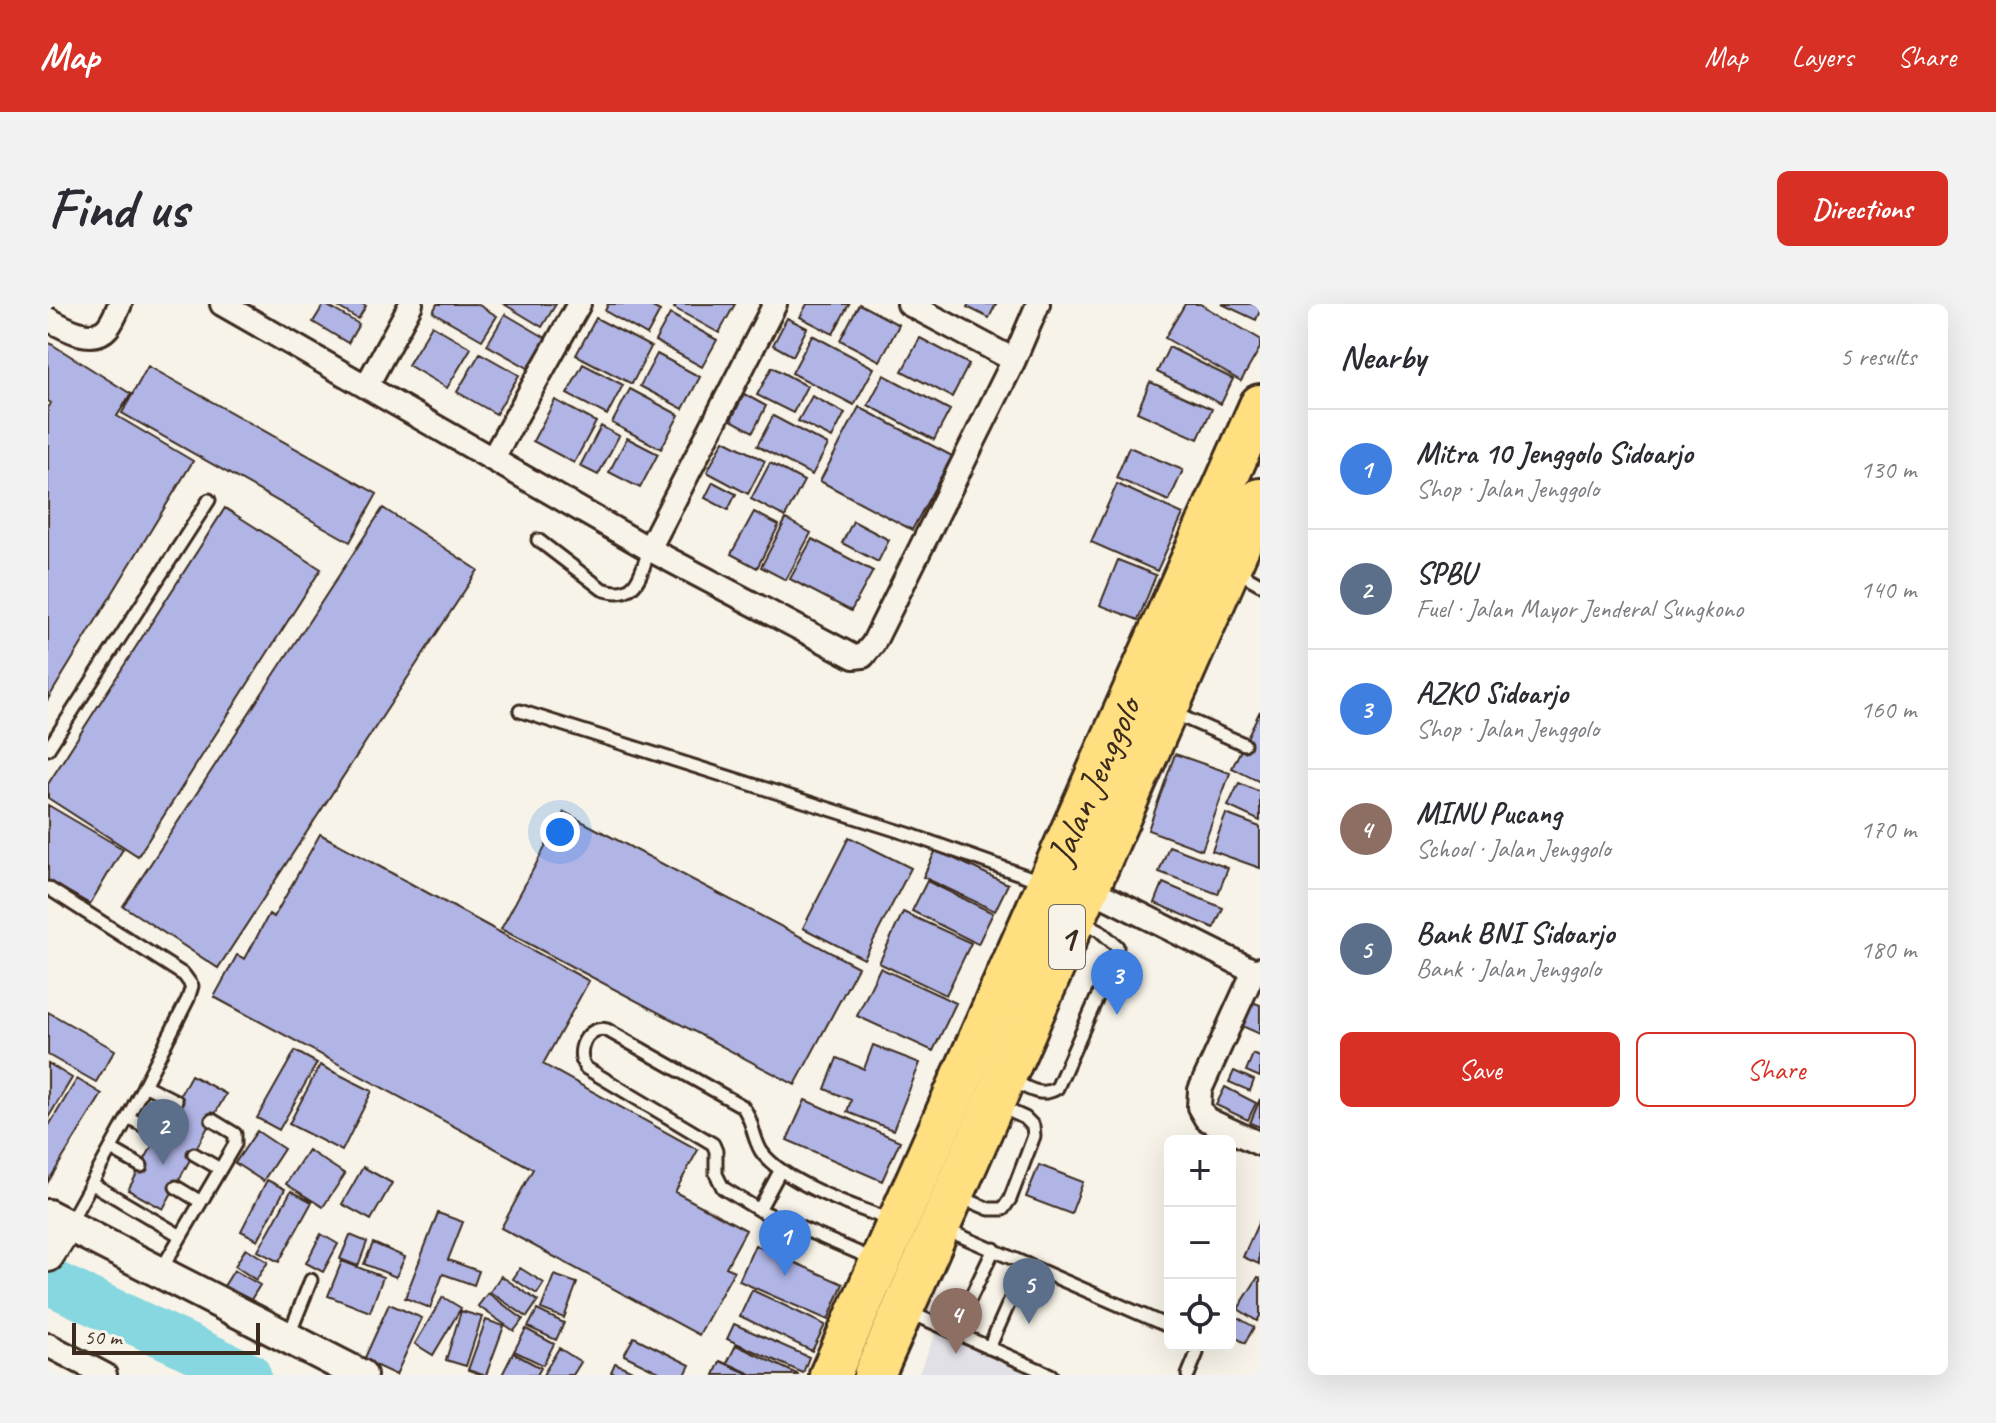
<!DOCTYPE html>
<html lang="en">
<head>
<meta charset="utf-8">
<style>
  :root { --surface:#fff; --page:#f2f2f3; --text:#2b2b33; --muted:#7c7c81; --line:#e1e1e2; --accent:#d93025 }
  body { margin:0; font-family:Caveat,sans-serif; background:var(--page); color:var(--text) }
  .controls { position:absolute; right:24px; bottom:24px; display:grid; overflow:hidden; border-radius:12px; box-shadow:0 8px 32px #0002 }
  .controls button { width:72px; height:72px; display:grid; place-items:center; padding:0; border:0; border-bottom:2px solid var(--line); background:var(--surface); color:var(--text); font:40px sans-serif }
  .scale { position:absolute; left:24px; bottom:20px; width:188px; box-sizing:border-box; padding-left:8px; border:4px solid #3b2a1e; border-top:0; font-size:22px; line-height:28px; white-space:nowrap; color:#3b2a1e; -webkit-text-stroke:6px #f7f3e8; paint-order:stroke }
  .you { position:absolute; left:512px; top:528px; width:28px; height:28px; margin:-20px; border:6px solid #fff; border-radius:50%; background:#1a73e8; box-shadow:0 0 0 12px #1a73e833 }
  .badge { display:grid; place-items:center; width:52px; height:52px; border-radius:50%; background:var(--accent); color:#fff; font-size:26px; font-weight:700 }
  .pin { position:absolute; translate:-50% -66px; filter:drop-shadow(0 2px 4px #0008) }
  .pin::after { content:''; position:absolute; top:42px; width:28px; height:24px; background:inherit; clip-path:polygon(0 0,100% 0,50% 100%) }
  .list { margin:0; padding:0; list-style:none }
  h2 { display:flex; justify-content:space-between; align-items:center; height:104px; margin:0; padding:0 32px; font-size:34px }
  h2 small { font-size:26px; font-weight:400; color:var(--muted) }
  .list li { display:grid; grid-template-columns:52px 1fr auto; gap:24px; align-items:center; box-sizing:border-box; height:120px; padding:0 32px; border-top:2px solid var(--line) }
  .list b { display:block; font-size:30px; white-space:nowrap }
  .list p { margin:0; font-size:26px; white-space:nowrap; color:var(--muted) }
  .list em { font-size:26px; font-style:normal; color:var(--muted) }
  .actions { display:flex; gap:16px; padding:24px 32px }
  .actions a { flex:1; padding:18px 0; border:2px solid var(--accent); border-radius:12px; text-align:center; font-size:28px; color:var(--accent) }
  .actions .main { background:var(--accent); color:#fff }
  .icon { flex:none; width:44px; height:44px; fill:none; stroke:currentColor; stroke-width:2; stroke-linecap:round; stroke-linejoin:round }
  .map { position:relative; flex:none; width:1212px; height:1071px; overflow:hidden; border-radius:12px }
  header { display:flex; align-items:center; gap:48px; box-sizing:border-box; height:112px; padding:0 40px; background:var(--accent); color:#fff }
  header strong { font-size:38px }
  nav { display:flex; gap:44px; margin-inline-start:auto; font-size:28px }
  .intro { display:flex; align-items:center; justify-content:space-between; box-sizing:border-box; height:192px; padding:0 48px }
  h1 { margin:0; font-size:56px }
  .button { padding:20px 36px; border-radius:12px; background:var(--accent); color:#fff; font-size:28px; font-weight:700 }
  main { display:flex; gap:48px; padding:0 48px }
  aside { flex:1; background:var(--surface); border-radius:12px; box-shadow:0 8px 32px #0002 }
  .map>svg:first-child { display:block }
  .built { fill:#e2e0e7 }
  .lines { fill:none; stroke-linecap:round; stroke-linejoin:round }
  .river { stroke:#86d7df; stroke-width:46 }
  .building { fill:#b0b5e6; stroke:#3b2a1e; stroke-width:2 }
  .lane-casing { stroke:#3b2a1e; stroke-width:17 }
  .street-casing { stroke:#3b2a1e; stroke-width:28 }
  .secondary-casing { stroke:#3b2a1e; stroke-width:36 }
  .highway-casing { stroke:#3b2a1e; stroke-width:46 }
  .lane { stroke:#f7f3e8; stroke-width:11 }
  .street { stroke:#f7f3e8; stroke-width:22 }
  .secondary { stroke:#f7f3e8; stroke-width:30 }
  .highway { stroke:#ffdf80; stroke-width:40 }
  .labels { text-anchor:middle; stroke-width:8; stroke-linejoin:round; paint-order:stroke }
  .shield { fill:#f7f3e8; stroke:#73665b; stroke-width:2 }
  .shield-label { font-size:36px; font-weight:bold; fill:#3b2a1e }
  .street-label { font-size:38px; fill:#3b2a1e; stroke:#f7f3e8 }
</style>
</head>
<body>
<header>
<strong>Map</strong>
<nav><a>Map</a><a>Layers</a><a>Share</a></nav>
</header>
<div class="intro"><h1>Find us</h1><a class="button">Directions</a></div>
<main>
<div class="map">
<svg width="1212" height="1071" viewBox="0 0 1212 1071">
  <rect width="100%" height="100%" fill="#f7f3e8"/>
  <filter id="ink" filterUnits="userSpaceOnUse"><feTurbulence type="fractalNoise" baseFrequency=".0125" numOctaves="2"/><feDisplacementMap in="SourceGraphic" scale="16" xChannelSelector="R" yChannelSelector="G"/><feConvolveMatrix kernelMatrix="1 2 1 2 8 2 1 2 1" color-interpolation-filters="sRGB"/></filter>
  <g filter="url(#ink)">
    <path class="built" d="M888,1029l97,42h-115z"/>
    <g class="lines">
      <path class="river" d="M0,977l200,94"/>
    </g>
    <path class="building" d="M276,0l35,20 -11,19 -35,-21z
      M285,0h30l3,2 -8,13z
      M389,0h40l20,12 -15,24 -49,-28z
      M456,0h52l-14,23z
      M560,0h39l13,7 -13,24 -42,-24z
      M629,0h58l-16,29 -45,-25z
      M759,0h42l-16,30 -33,-17z
      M811,0l40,21 -19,36 -40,-21z
      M921,0h27l-7,14 -22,-11z
      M1137,0h15l60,35v9l-19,33 -76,-43z
      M1174,0h32l6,3v4l-4,9z
      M457,10l41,24 -18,30 -41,-23z
      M622,10l47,26 -15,27 -47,-26z
      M548,14l55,29 -19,37 -56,-29z
      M739,14l20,10 -14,28 -20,-11z
      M384,21l39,23 -24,40 -39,-23z
      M764,31l62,33 -20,37 -62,-32z
      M872,34l49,26 -17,33 -50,-26z
      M0,38l83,52 -14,22 76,45 -145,238v-291l3,-5 -3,-2z
      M1121,43l64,32 -12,25 -64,-32z
      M432,49l39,22 -23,39 -39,-22z
      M609,50l43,23 -17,32 -43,-23z
      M535,60l40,21 -16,30 -40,-21z
      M100,62l229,128 -27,48 -228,-129z
      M724,63l35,19 -14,27 -36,-18z
      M836,71l66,35 -16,30 -66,-35z
      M1102,78l62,27 -14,30 -61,-27z
      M582,85l49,26 -18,34 -49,-26z
      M696,90l22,12 -13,26 -22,-12z
      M764,92l33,17 -13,25 -34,-17z
      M507,96l41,22 -22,41 -41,-22z
      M811,103l93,49 -40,74 -92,-49z
      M725,112l55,29 -16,30 -55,-29z
      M553,122l18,10 -21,39 -18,-9z
      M579,134l31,16 -18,34 -31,-16z
      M676,136l41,21 -17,33 -41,-22z
      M1081,143l54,23 -14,31 -53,-23z
      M722,159l34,18 -19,36 -34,-18z
      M665,178l23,12 -8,16 -23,-12z
      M1069,180l66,30 -26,57 -66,-29z
      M177,204l96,61 -183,287 -90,-58v-14z
      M335,204l95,62 -260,398 -95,-62z
      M706,208l25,13 -22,43 -26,-14z
      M738,215l25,14 -25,47 -25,-13z
      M805,217l36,19 -11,22 -36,-19z
      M764,235l61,32 -22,40 -61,-32z
      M1070,256l38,15 -18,45 -38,-15z
      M1212,407v71l-28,-14z
      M1127,450l55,19 -28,77 -54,-20z
      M1191,479l21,9v29l-32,-15z
      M0,501l75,44 -33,55 -42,-24z
      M516,508l294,155 -63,118 -294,-156z
      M1178,510l34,13v41l-48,-17z
      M272,530l269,147 -46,83 155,86 -23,42 71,38 -20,37 8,4 -35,64 -198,-107 32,-59 -319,-172 23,-42 8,4 24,-45 5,3z
      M801,533l62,31 -47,91 -61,-31z
      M1121,542l59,22 -10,26 -59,-22z
      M888,546l72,34 -13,27 -72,-34z
      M879,577l66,32 -15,31 -66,-33z
      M1115,579l60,25 -9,20 -59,-25z
      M855,608l68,31 -25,52 -67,-32z
      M832,664l76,35 -23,48 -76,-35z
      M1204,698l8,3v29l-18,-8z
      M0,708l67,38 -19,32 -48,-27z
      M825,741l47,18 -27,67 -46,-18 4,-12 -26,-11 12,-31 27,11z
      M247,747l22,12 -38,67 -22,-12z
      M1205,750l7,3v20l-14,-6z
      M0,759l24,15 -24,40z
      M272,761l52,26 -30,60 -53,-27z
      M1186,767l20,9 -4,11 -21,-9z
      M143,771l35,19 -63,115 -35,-19z
      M29,775l25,15 -54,88v-55z
      M1177,783l31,16 -8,17 -32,-15z
      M1212,795v28l-10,-4z
      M757,796l95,41 -18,40 -95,-41z
      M209,827l27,18 -21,32 -28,-18z
      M260,846l37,24 -22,33 -37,-23z
      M991,861l44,17 -12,32 -45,-17z
      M315,863l29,16 -21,37 -29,-16z
      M219,876l18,9 -27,51 -17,-9z
      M243,887l21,11 -33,60 -21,-11z
      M390,909l25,9 -15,38 31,11 -5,14 -31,-11 -13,34 -25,-10z
      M1211,917h1l-1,43 -16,-7z
      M273,930l17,10 -15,28 -17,-9z
      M302,931l17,7 -9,24 -18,-7z
      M325,939l32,14 -9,20 -32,-13z
      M707,941l88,39 -15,36 -89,-39z
      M198,944l22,14 -12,18 -21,-14z
      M294,957l41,16 -13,35 -42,-16z
      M472,964l24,15 -7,11 -24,-15z
      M186,966l26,15 -13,21 -26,-15z
      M506,971l23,8 -13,35 -23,-9z
      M453,972l37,25 -11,16 -37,-25z
      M1210,973l2,1v38l-3,5 -19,-12z
      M704,986l73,35 -13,26 -72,-35z
      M440,989l35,26 -9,12 -36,-25z
      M395,993l18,11 -28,47 -18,-11z
      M341,1000l33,14 -26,57 -32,-15z
      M489,1006l27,13 -8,17 -28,-13z
      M413,1007l21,6 -16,49 -20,-6z
      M1182,1009l24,14 -9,16 -15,-9z
      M438,1016l18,6 -18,49h-3l-15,-5z
      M686,1020l75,33 -6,16 -76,-34z
      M478,1025l28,15 -11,21 -29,-14z
      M586,1033l56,28 -5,10h-20l-41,-20z
      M688,1041l63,30h-46l-26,-12z
      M511,1044l22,14 -8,13h-30z
      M465,1049l28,15 -4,7h-35z
      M672,1057l31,14h-37z
      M567,1059l26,12h-23l-7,-3z"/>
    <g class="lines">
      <defs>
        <path id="lane" d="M490,236l64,49c34,12 39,-14 47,-40
          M1189,267l23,13
          M472,407l388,123 132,47
          M1123,408l73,32
          M0,445l161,-249
          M0,584l136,87 8,11 -4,13 -60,118 -59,107
          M964,776c15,8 29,18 45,8l59,-133 1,-9 -18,-16 -16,-8
          M96,781l32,16
          M80,813l30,17
          M63,845l30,17
          M146,850l26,15
          M43,879l90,53
          M128,883l25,15
          M910,892l31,13h14l7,-10 24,-63 -1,-10 -8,-8 -24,-11
          M711,906l21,-39
          M899,926l223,97
          M827,956l-116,-50 -36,-22 -7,-14v-23l-3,-7 -127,-76c-12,-16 1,-43 21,-38l135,76c11,13 10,30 19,45 21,31 94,56 130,69
          M113,966l74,-126v-10l-23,-14
          M861,1008l142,63
          M906,1028l40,-83
          M241,1031l22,-55
          M941,1044l37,-84
          M1140,1071l9,-22 -1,-8"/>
        <path id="street" d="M174,0l427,245 205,108 9,-1 10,-12 141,-284 24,-56
          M861,0l105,56
          M0,15c16,9 45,26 60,8 5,-6 9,-16 12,-23
          M319,81l44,-81
          M445,154l86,-154
          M601,245l126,-245
          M1040,584l166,83 6,-2
          M1206,667l-54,119 -1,17 7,12 54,25
          M0,1041l57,30"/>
        <path id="secondary" d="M0,911l313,160
          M0,952l19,-30"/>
        <g id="highway">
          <path id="s1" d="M782,1071l430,-970"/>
          <path d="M826,1071l386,-876"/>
        </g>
      </defs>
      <use href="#lane" class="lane-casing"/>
      <use href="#street" class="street-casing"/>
      <use href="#secondary" class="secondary-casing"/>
      <use href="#highway" class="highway-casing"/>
      <use href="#lane" class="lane"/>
      <use href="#street" class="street"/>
      <use href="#secondary" class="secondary"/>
      <use href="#highway" class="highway"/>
    </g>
  </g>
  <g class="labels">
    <rect class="shield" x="1001" y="601" width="36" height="64" rx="6"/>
    <g class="shield-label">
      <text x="1019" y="646">1</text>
    </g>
    <g class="street-label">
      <text dy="13" stroke="none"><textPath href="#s1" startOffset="650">Jalan Jenggolo</textPath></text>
    </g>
  </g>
</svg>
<div class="controls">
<button>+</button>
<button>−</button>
<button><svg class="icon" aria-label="locate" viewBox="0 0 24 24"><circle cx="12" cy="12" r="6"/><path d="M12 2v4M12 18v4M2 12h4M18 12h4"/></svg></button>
</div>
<div class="scale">50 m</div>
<div class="you"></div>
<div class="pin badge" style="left:737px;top:972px;background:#3f7fe0">1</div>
<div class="pin badge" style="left:115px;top:861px;background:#5c6f8a">2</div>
<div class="pin badge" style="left:1069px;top:711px;background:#3f7fe0">3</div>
<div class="pin badge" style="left:908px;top:1050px;background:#8d6e63">4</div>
<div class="pin badge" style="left:981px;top:1020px;background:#5c6f8a">5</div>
</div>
<aside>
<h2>Nearby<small>5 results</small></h2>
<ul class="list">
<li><span class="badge" style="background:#3f7fe0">1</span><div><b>Mitra 10 Jenggolo Sidoarjo</b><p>Shop · Jalan Jenggolo</p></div><em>130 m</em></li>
<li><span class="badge" style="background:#5c6f8a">2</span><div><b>SPBU</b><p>Fuel · Jalan Mayor Jenderal Sungkono</p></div><em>140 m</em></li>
<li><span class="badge" style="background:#3f7fe0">3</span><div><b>AZKO Sidoarjo</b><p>Shop · Jalan Jenggolo</p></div><em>160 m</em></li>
<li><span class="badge" style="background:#8d6e63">4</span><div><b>MINU Pucang</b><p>School · Jalan Jenggolo</p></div><em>170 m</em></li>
<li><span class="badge" style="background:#5c6f8a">5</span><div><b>Bank BNI Sidoarjo</b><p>Bank · Jalan Jenggolo</p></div><em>180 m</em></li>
</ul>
<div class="actions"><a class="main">Save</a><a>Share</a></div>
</aside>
</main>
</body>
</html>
